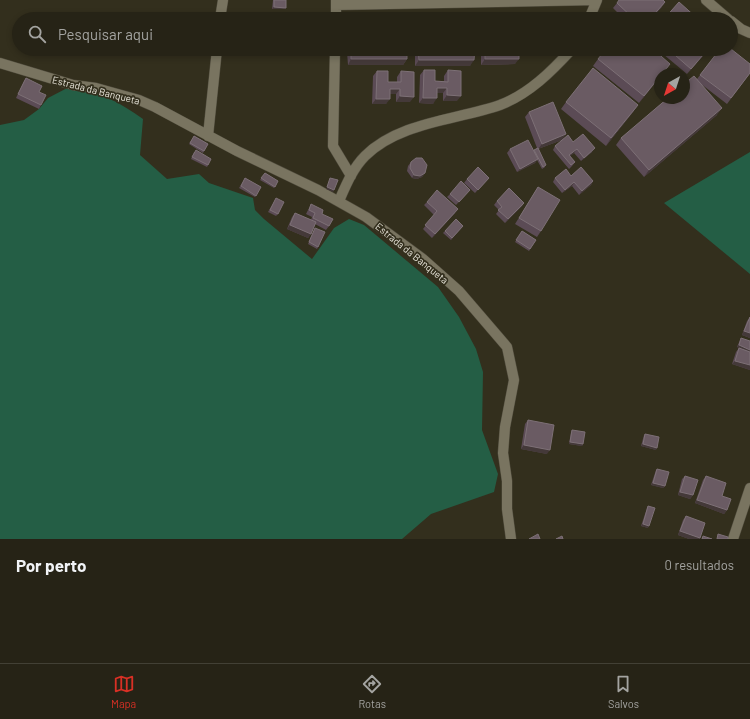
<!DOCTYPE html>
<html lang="pt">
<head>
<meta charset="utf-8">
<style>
  :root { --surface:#262316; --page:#322f23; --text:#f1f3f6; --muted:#a4a4a1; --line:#424035; --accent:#d93025 }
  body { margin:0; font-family:Barlow,sans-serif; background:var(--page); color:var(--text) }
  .compass { position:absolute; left:654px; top:68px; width:36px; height:36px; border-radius:50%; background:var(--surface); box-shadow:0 2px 6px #0003; rotate:219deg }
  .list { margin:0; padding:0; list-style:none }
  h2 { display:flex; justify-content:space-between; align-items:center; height:52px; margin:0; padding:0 16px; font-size:17px }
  h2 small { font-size:13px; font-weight:400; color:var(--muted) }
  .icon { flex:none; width:22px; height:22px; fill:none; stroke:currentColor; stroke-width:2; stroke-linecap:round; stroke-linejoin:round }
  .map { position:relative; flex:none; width:750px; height:539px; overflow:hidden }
  .search { position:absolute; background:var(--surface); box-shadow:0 2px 6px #0003; left:12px; right:12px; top:12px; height:44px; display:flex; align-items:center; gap:10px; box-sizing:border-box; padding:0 14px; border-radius:22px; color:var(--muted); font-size:15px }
  .sheet { height:124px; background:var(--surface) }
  nav { display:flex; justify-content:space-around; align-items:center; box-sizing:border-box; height:56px; border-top:1px solid var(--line); background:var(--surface); font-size:11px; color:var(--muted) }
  nav a { display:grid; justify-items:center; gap:2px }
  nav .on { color:var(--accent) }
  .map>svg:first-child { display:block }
  .green { fill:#245e45 }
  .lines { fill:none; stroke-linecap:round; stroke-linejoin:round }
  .minor-casing { stroke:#504c3d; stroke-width:11 }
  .minor { stroke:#797460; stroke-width:10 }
  .wall { fill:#5b4b55 }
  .shaded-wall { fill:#443939 }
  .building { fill:#6a5b63; stroke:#7d7076 }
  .labels { text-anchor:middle; stroke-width:3.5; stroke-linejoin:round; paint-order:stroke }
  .street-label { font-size:10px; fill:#e7e4d9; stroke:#332f1d }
</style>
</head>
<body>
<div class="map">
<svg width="750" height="539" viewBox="0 0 750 539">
  <rect width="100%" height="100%" fill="#332f1d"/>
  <path class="green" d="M73,85c26,7 48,18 70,34l-3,36 27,24 32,-5 10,9 44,15 2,12 9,9 48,40 22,-31 15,-9 15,6 74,62 21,30 17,32 7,23 -1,58 16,44 -4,18 -63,22 -29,25h-402v-414l24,-5 15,-11 9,-11z
    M750,152v122l-86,-71z"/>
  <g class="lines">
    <defs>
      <path id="minor" d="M706,0l22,19
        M336,5l261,-5 -8,19
        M220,19l3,-19
        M336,19v-19
        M731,21l10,8 9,4
        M335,49l-2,97 18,30
        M0,63l73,22 23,3 43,12 16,7 82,44 81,39 48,27 57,42 36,32 48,56 7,33 -9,47 -2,26 4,28v28l4,30
        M208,136l9,-87
        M339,201c7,-16 14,-33 26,-45 34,-34 92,-36 135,-51 29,-11 52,-34 72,-56
        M733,539l17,-51"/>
    </defs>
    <use href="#minor" class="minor-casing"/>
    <use href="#minor" class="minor"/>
  </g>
  <path class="wall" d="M273,0h13l-2,9h-12z
    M665,2l-4,6 -10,11h-27l-11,-11 4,-5z
    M349,49h58v10l-4,6h-55l-1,-13z
    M417,49h58l-5,17h-55v-13z
    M481,49h38l-4,15 -34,1z
    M657,49h52l-22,25z
    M720,49l30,24 -23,31 -26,-20 16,31 -73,62 -28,-32 5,-7 76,-59z
    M598,59l72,5 -7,10h-3v3l-21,26 -46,-37z
    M424,70l11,11h9v-5l4,-6 9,31h-14v-8h-6l-4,11 -14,-1 1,-28z
    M377,71l11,11h9v-5l4,-6 9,31h-14v-8h-6l-4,10h-14l1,-28z
    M26,78l13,14 2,13 -2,4 -23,-11 8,-17z
    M566,102l72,3 -5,7 -27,34 -45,-37z
    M529,112l33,28 -24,9 7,18 -3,2 -5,-9 -2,3 -18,9 -10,-19 3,-4 24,2 3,-3 -12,-31z
    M194,136l14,8 -5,9 -14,-9z
    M573,142l19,10 -11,9 -7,-8 -4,3 5,6 -3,4 -3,3 -16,-19 2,-4z
    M194,152l14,13 -1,2 -16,-8z
    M411,162l14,11 -3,4 -5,2 -5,-1 -5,-7 1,-5z
    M265,173l13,8 -4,7 -14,-8z
    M571,176l22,5 -2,4 -12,10 -7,-9 -10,7 -9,-11 2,-4z
    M245,178l16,9 -6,10 -16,-9z
    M467,179l19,2 -11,12 -11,-10z
    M538,187l3,44 -4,6 -22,-13z
    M470,190l-14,15 -9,-8 3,-3z
    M275,200l3,14 -2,2 -8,-4z
    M497,201l27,2 -2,3 -17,17 -9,-9 3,-4 -5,-5z
    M427,202l28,11 -23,25 -9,-9 11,-14 -10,-10z
    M311,204l11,10 7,12 -3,4 -11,-6 -4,10 -3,4 -21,-9 5,-12 3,-4 16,7 1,-3 -6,-3z
    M463,226l-12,14 -8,-7 2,-2z
    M315,228l3,19 -1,2 -9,-5z
    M522,231l14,9 -7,11 -14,-9z
    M750,317v21l-8,-3 5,-14z
    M741,338l9,3v29l-18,-6 4,-12 3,-4 6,2 -8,-3z
    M528,420l19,34 -26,-5 4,-25z
    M572,430l11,14 -1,2 -13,-2 2,-12z
    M645,434l11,16 -15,-4 3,-11z
    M657,469l8,17 -2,2 -12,-3 5,-15z
    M685,476l8,19 -3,4 -12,-4 4,-16z
    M706,476l16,20 5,14 -3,4 -29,-11 8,-23z
    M648,506v22l-7,-2 6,-18z
    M686,516l14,22v1h-11l-11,-4 5,-15z"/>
  <path class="shaded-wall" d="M665,2l-4,6 -10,11h-1z
    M274,7l12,1 -2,1h-12z
    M708,49h1l-22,25 4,-5z
    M351,59h56l-4,6h-55z
    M485,59h34l-4,5 -34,1z
    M419,60h55l-4,6h-55z
    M660,76v1l-21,26 5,-7z
    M437,88h10l-4,5h-10z
    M390,89h10l-4,5h-10z
    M447,95l14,1 -4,5h-14z
    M400,96l14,1 -4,5h-14z
    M423,98h14l-4,6 -14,-1z
    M376,99h14l-4,5h-14z
    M638,105l-5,7 -27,34 5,-8z
    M722,108l-5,7 -73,62 5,-7z
    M566,134l-4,6 -24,9 4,-5z
    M595,148l-3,4 -11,9 3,-3z
    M577,149l-3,4 -7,6 2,-4z
    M538,159l-3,4 -18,9 3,-3z
    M425,173l-3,4 -5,2 -5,-1 2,-3z
    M593,181l-2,4 -12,10 3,-4z
    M574,182l-2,4 -10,7 3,-3z
    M327,187l7,3 -1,2 -7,-3z
    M524,203l-2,3 -17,17 3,-4z
    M458,209l-3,4 -23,25 3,-4z
    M290,225l21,9 -3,4 -21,-9z
    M744,331l6,2v5l-8,-3z
    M739,345l11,5v2l-13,-5z
    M735,361l15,4v5l-18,-6z
    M570,442l13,2 -1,2 -13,-2z
    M643,444l14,4 -1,2 -15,-4z
    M524,445l26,5 -3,4 -26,-5z
    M653,483l12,3 -2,2 -12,-3z
    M680,492l13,3 -3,4 -12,-4z
    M697,500l30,10 -3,4 -29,-11z
    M643,524l6,2 -1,2 -7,-2z
    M680,531l20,7v1h-11l-11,-4z"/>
  <path class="building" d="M274,0h12v8l-12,-1z
    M619,0h44l2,2 -15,17h-16l-17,-16z
    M679,2l19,17h-34z
    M483,17h34v2h-33z
    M351,49h56v10h-56z
    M418,49h57l-1,11h-55z
    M485,49h34v10h-34z
    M606,49h47l17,15 -8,10h-2v2l-16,20 -46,-37z
    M668,49h40l-17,20z
    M720,49h11l19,15v9l-19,25 -31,-23z
    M593,68l45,37 -27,33 -45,-36z
    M424,70h11v11l13,1v-12l13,1v25l-14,-1v-7h-10v10h-14z
    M377,71h11v11h13v-11l13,1v25l-14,-1v-7h-10v10h-14z
    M694,76l28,32 -73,62 -28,-32 47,-40h16v-14z
    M26,78l16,8 -3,6 7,3 -5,10 -23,-11z
    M553,102l13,32 -24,10 -13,-32z
    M583,134l12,14 -11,10 -7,-9 -8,6 6,7 -4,3 -16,-19 13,-11 5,7z
    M194,136l14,8 -4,7 -14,-8z
    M528,140l10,19 -18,10 -10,-20z
    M538,148l8,17 -3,2 -9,-17z
    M196,150l15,9 -3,6 -16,-8z
    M416,158h6l5,7 -2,8 -5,3 -6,-1 -4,-7 1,-6z
    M478,167l11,11 -11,12 -11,-11z
    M581,167l12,14 -11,10 -8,-9 -9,8 -10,-12 11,-9 5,7z
    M265,173l13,8 -3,6 -14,-9z
    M245,178l16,9 -5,9 -15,-10z
    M330,178l8,2 -4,10 -7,-3z
    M461,181l9,9 -11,12 -9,-8z
    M538,187l22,13 -19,31 -22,-13z
    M509,188l15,15 -16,16 -10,-9 4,-3 -5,-6z
    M437,190l21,19 -23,25 -10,-9 12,-14 -10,-9z
    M276,198l8,4 -6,12 -8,-4z
    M311,204l12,6 -1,4 11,5 -4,7 -16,-8 2,-5 -6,-3z
    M295,213l21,9 -5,12 -21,-9z
    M456,219l7,7 -11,12 -7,-7z
    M315,228l10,4 -7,15 -9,-5z
    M522,231l14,9 -6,9 -14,-9z
    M750,317v16l-6,-2z
    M741,338l9,3v9l-11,-5z
    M739,348l11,4v13l-15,-4z
    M528,420l26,5 -4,25 -26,-5z
    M572,430l13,2 -2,12 -13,-2z
    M645,434l14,3 -2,11 -14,-4z
    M657,469l12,3 -4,14 -12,-3z
    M685,476l13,4 -5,15 -13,-3z
    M706,476l20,7 -4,13 9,3 -4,11 -30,-10z
    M648,506l7,2 -6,18 -6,-2z
    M686,516l19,7 -5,15 -20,-7z
    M538,534l2,5h-11z
    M718,534l10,3v2h-11z
    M562,536l1,3h-7z
    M703,536l9,3h-10z"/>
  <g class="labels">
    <g class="street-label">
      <text transform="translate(96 90) rotate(14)" y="4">Estrada da Banqueta</text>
      <text transform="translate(412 253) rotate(39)" y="4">Estrada da Banqueta</text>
    </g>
  </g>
</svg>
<svg class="compass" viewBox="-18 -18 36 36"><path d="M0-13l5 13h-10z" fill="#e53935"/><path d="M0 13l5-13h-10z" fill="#a4a4a1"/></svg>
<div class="search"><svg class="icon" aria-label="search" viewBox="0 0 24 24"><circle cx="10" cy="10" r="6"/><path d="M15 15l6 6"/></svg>Pesquisar aqui</div>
</div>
<section class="sheet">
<h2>Por perto<small>0 resultados</small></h2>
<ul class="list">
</ul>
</section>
<nav>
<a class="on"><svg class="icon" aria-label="map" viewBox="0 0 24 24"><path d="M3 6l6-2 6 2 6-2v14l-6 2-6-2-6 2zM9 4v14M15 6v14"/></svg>Mapa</a>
<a><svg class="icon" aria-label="directions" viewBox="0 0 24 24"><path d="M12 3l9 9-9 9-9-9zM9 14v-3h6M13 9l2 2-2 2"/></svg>Rotas</a>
<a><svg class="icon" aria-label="saved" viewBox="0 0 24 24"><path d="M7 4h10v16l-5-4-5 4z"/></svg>Salvos</a>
</nav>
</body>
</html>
